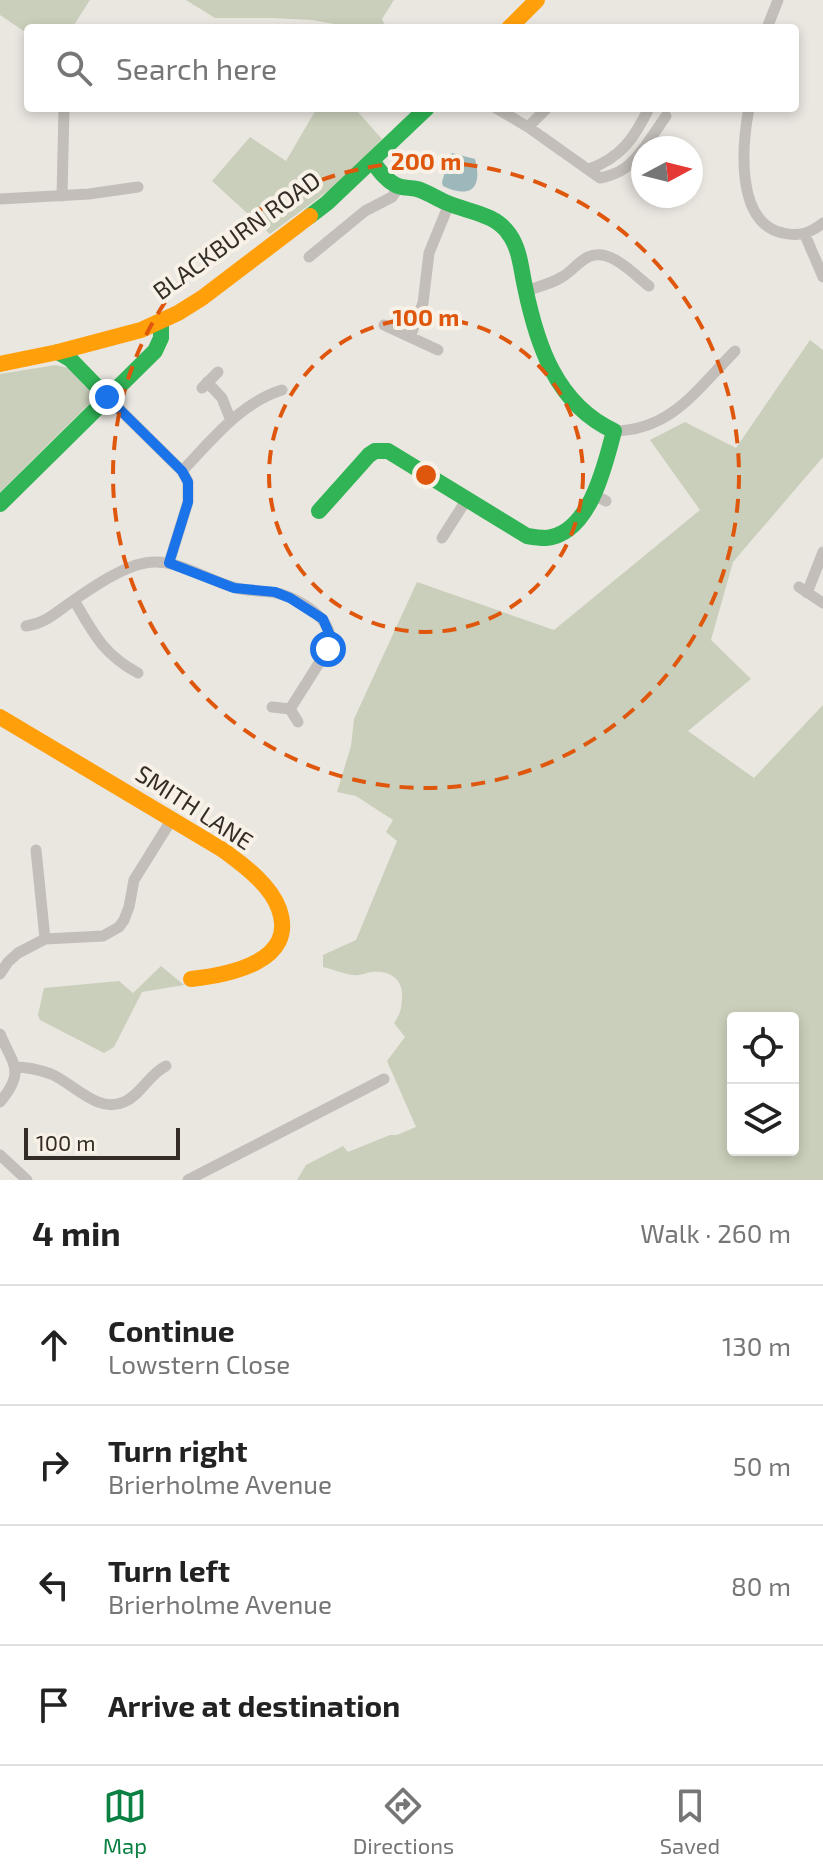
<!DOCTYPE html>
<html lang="en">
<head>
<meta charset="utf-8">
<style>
  :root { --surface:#fff; --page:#f2f2f2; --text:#222; --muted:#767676; --line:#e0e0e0; --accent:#0b8043 }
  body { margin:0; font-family:"Exo 2",sans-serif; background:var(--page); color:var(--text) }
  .controls { position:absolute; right:24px; bottom:24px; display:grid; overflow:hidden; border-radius:8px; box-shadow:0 4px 12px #0003 }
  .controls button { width:72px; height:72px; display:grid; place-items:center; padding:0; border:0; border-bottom:2px solid var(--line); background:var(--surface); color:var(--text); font:40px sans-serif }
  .compass { position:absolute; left:631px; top:136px; width:72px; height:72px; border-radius:50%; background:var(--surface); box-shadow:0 4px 12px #0003; rotate:83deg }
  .scale { position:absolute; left:24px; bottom:20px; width:156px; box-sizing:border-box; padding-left:8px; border:4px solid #332c27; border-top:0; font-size:22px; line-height:28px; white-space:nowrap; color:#332c27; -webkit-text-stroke:6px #f7f1e7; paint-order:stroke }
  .stop { position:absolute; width:24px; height:24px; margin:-18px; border:6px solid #1a73e8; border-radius:50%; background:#fff }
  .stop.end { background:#1a73e8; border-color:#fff; box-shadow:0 2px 8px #0008 }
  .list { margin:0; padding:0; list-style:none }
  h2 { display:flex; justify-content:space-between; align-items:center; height:104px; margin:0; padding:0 32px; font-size:34px }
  h2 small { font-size:26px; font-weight:400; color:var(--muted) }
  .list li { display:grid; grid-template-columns:52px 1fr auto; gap:24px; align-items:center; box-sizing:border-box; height:120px; padding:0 32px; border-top:2px solid var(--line) }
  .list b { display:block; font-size:30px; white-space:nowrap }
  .list p { margin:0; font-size:26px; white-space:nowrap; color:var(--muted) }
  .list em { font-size:26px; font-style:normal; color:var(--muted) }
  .icon { flex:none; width:44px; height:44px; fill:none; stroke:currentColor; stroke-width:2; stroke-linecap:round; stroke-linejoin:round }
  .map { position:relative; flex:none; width:823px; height:1180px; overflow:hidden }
  .search { position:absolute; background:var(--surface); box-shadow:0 4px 12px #0003; left:24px; right:24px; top:24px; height:88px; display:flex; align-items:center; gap:20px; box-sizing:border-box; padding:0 28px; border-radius:8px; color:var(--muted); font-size:30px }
  .sheet { height:584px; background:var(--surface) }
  nav { display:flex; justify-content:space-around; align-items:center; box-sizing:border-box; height:112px; border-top:2px solid var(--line); background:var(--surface); font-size:22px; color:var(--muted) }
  nav a { display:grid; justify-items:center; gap:4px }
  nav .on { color:var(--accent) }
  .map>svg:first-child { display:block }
  .green { fill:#cacfbb; fill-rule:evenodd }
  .water { fill:#9db8ba }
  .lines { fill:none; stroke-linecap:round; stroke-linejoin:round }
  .street { stroke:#c3beb9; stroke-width:11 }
  .fast { stroke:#30b455; stroke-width:16 }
  .slow { stroke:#ff9f0a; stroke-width:16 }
  .route { stroke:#1a73e8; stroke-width:10 }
  .ring { fill:none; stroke:#df570d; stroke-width:4; stroke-dasharray:14 10 }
  .labels { text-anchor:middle; stroke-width:8; stroke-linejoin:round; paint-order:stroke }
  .street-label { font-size:24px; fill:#332c27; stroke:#f7f1e7 }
  .centre { fill:#df570d; stroke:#f7f1e7; stroke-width:4 }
  .ring-label { font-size:24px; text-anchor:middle; font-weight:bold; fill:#df570d; stroke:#f7f1e7; stroke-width:8; stroke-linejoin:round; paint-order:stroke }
</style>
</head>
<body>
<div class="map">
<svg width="823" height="1180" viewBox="0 0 823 1180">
  <rect width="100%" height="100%" fill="#eae6e0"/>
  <path class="green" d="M0,0h90l-18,28h-44v6l-28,-19z
    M186,0h208l-12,19 4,9h-30l-44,-8 -40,-2h-57z
    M317,108h41l-1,3 25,28 -42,43 -70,52 -58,-53 38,-44 36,24z
    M810,340l13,10v107l-90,105 -22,78 40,39 -63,52 66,47 69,-73v475h-526l9,-15 37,-19 5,6 42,-17h7l19,-8 -29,-66 18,-24 -11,-14c7,-10 8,-16 8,-29 0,-16 -14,-24 -30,-22 -7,1 -12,4 -19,3 -10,-1 -20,-6 -30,-8v-12l33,-15 41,-99 -11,-9 7,-12 -37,-24 -19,-4 14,-46 3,-27 63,-137 137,48 146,-120 -50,-70 35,-18 51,26zM733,1018h60v132h-60z
    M56,365l12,3 21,22 2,4 -2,10 -89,88v-118z
    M161,966l23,19 -42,7 -28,55 -10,6 -64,-33 -2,-5 6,-27 75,-7 14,12z"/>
  <path class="water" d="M452,153l23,6c8,30 -5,40 -32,27l-1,-4 8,-27z"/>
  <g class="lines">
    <path class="street" d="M767,28l11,-28
      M496,108l32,19 72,51c20,-4 31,-12 43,-29
      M749,108c-7,37 -14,115 34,125 17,4 27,0 40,-10
      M528,127l19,-19
      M644,148l22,-32
      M589,169c32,-11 46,-32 60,-61
      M62,196l2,-88
      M0,199l89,-5 49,-7
      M805,235l18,42
      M309,257l56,-46 27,-14 7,-10
      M525,291c12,-4 26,-7 37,-14 9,-5 16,-15 26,-20 22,-10 45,17 61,29
      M384,325l54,25
      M410,337l13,-34 6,-50 20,-49
      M207,382l15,16 9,23
      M202,388l16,-16
      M107,397l75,74 6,11v20l-19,61
      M614,431c58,-1 83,-42 121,-80
      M182,471c29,-30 58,-68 100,-81
      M594,495l12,6
      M442,538l25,-39
      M799,587l24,16
      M807,593l16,-41
      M74,600c19,33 29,54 64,73
      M26,626c21,-3 30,-14 48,-26 19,-13 48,-33 71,-37 30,-6 60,16 88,24 14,5 29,3 43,6 22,4 65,30 52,56l-38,60
      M272,707l18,2 8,13
      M36,850l9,89
      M0,974l8,-12 10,-9 27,-14 58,-3 16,-9 5,-7 5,-13 5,-27 38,-61
      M0,1034c13,31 26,37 0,68
      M15,1067c12,0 25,3 36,7 22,9 47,40 73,28 17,-7 25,-28 42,-36
      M0,1155l27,25
      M188,1180l196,-101"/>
    <path class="fast" d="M310,216l17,-13 100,-95
      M58,352l12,7 37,38
      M0,504l155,-153 6,-13v-17
      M319,511l50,-56 6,-4h13l139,85c6,1 13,2 19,2 44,-4 59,-73 68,-107 -58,-27 -77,-86 -89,-144 -4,-18 -5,-38 -16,-53 -14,-21 -42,-22 -64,-32 -9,-4 -18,-10 -28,-13 -8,-2 -16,0 -23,-5 -9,-5 -15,-14 -21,-22"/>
    <path class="slow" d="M509,28l28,-28
      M0,364l58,-12 83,-22 37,-17 24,-15 108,-82
      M0,717l223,133c20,15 47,34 56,59 19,53 -51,66 -88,70"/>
  </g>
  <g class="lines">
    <path class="route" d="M107,397l75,74 6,11v20l-19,61 65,25 41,4 15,6 33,21 8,19 -3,11"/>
  </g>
  <g class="ring">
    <circle cx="426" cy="475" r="157"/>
    <circle cx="426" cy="475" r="313"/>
  </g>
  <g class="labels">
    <g class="street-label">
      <text transform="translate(237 236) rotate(-36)" y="8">BLACKBURN ROAD</text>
      <text transform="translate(194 808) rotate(33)" y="8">SMITH LANE</text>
    </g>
  </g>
  <circle cx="426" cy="475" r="12" class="centre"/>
  <g class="ring-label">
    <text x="426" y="170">200 m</text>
    <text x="426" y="326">100 m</text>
  </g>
</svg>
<div class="controls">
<button><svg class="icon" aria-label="locate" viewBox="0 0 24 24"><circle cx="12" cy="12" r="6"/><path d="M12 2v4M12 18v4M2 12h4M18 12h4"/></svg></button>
<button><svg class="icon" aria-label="layers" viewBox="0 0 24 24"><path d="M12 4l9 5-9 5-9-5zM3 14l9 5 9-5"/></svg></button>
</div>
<svg class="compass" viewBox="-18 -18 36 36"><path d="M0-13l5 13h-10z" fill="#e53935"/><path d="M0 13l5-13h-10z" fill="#767676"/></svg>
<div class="scale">100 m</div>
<div class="stop" style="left:328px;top:649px"></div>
<div class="stop end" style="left:107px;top:397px"></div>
<div class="search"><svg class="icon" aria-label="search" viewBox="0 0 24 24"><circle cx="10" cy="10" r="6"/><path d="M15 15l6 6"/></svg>Search here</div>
</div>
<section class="sheet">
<h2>4 min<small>Walk · 260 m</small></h2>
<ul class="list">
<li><svg class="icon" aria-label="ahead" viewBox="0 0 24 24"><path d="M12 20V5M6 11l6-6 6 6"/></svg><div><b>Continue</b><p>Lowstern Close</p></div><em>130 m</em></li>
<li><svg class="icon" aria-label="right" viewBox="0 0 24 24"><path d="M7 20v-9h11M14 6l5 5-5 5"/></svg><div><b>Turn right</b><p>Brierholme Avenue</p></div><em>50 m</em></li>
<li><svg class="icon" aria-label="left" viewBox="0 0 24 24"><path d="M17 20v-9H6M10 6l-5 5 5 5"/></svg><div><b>Turn left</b><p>Brierholme Avenue</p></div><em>80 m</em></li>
<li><svg class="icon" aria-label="arrive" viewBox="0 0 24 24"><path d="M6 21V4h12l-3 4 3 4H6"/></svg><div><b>Arrive at destination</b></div></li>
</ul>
</section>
<nav>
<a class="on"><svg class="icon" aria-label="map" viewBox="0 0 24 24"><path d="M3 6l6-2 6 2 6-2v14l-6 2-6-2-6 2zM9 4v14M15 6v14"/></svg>Map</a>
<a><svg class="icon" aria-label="directions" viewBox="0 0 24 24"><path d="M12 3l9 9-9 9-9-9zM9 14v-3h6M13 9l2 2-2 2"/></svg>Directions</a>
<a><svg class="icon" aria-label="saved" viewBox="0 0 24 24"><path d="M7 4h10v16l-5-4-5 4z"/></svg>Saved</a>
</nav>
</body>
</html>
